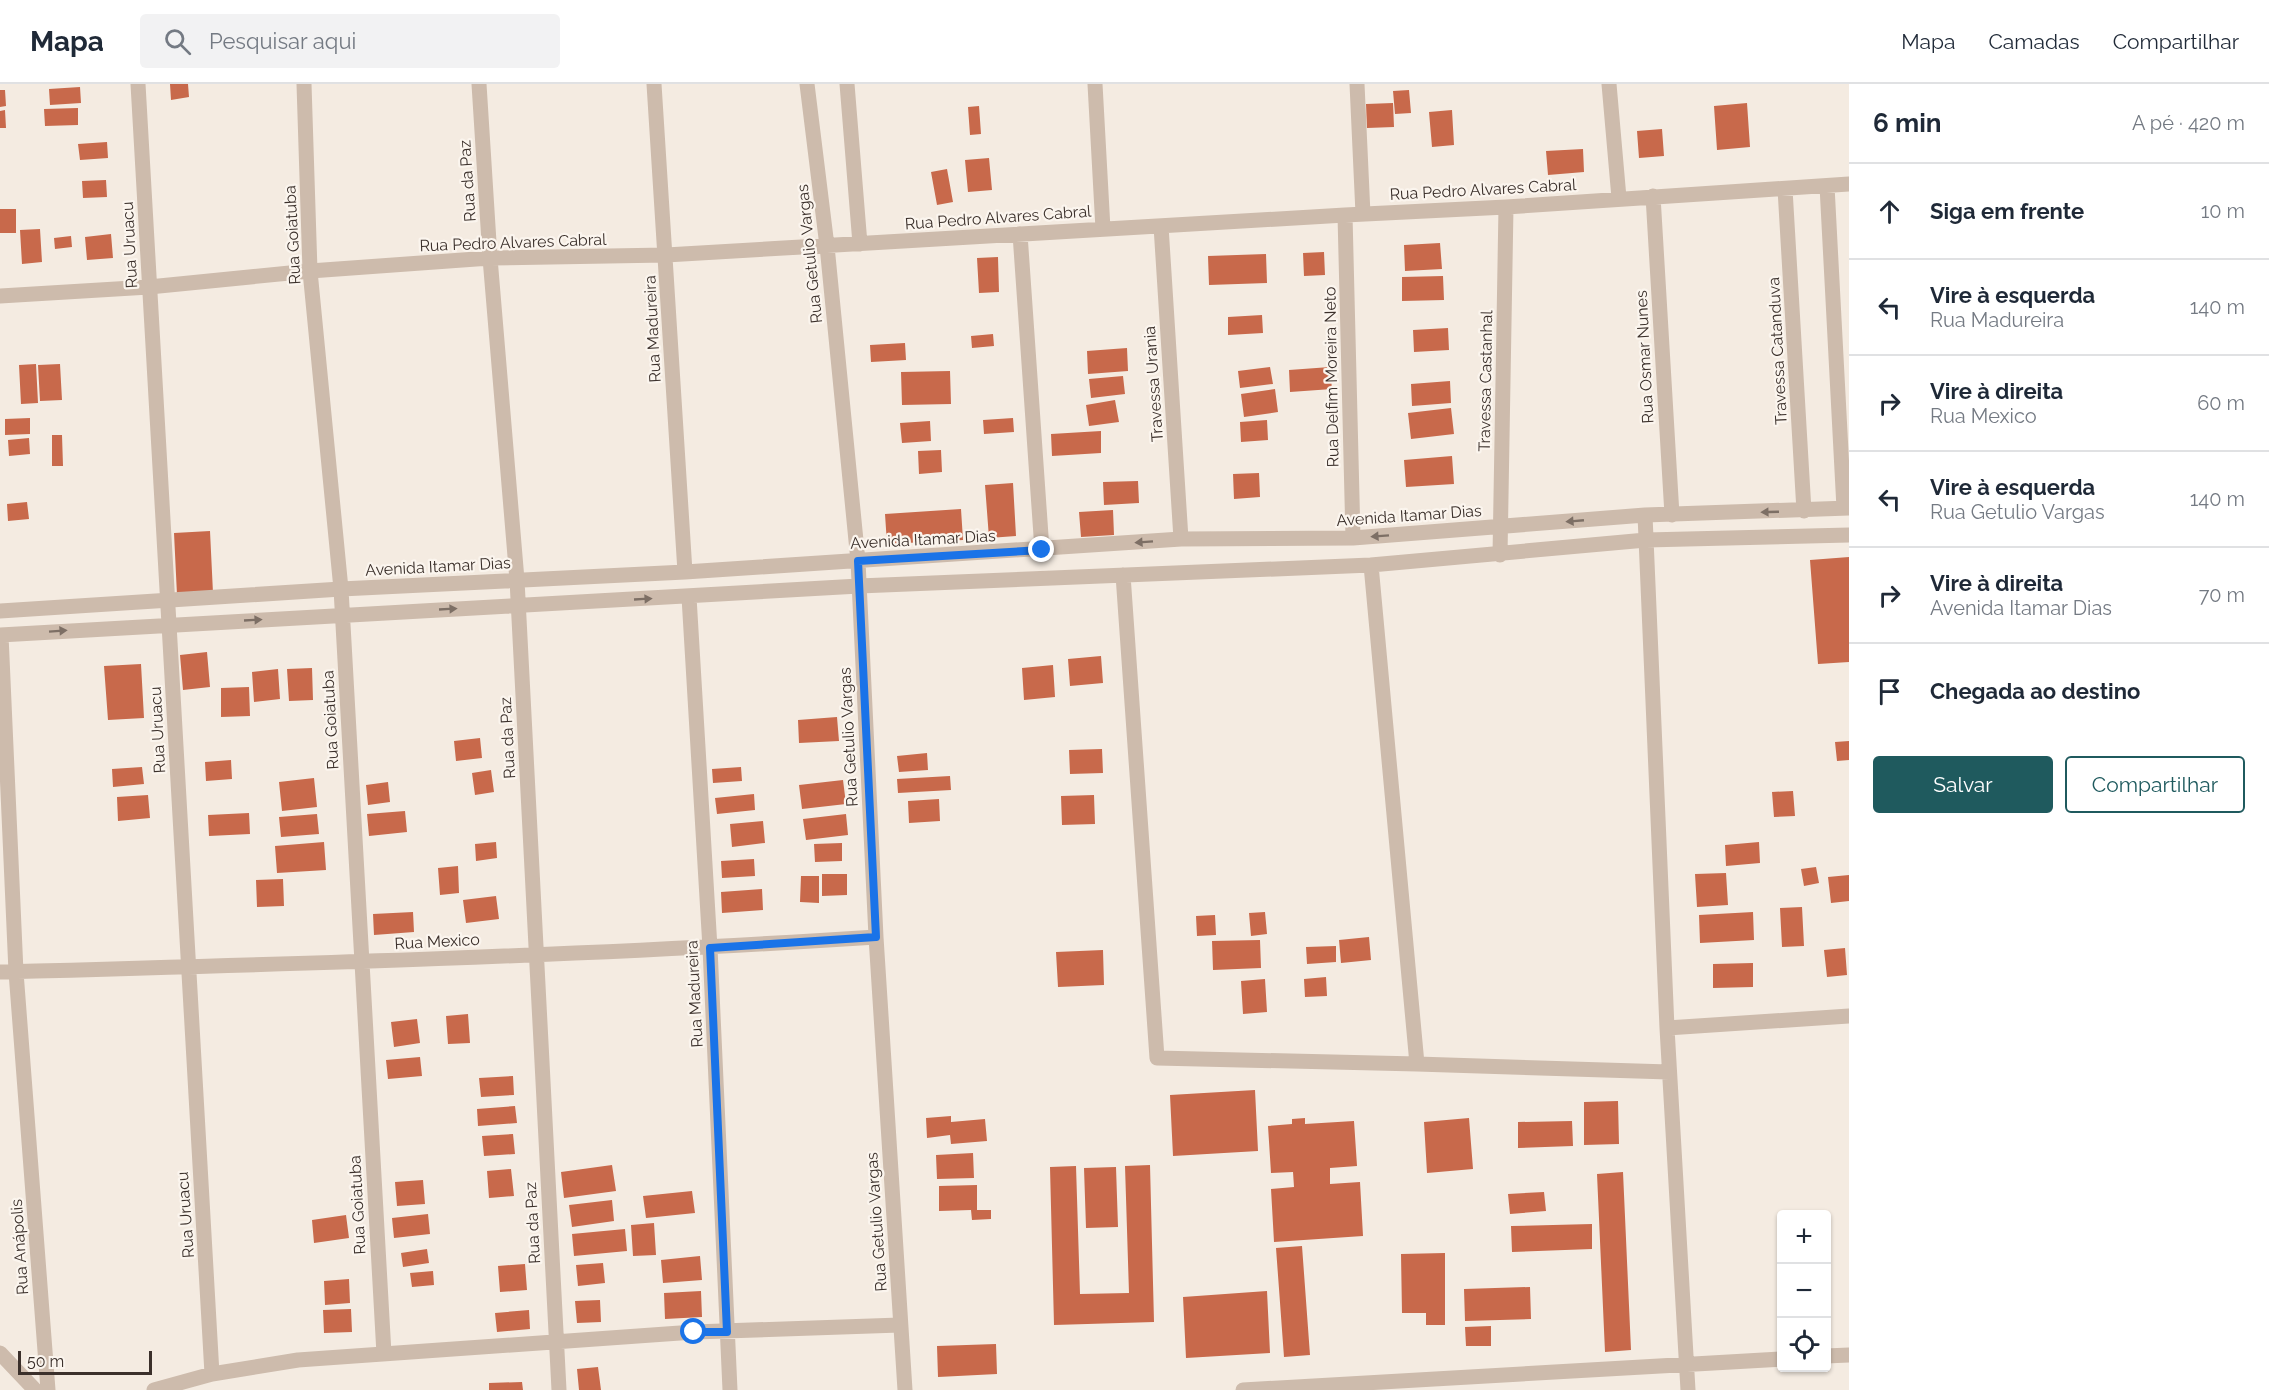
<!DOCTYPE html>
<html lang="pt">
<head>
<meta charset="utf-8">
<style>
  :root { --surface:#fff; --page:#f2f2f3; --text:#1f2937; --muted:#747a83; --line:#e0e1e3; --accent:#1f5a5e }
  body { margin:0; font-family:Raleway,sans-serif; background:var(--page); color:var(--text) }
  .controls { position:absolute; right:18px; bottom:18px; display:grid; overflow:hidden; border-radius:6px; box-shadow:0 2px 4px #0004 }
  .controls button { width:54px; height:54px; display:grid; place-items:center; padding:0; border:0; border-bottom:2px solid var(--line); background:var(--surface); color:var(--text); font:30px sans-serif }
  .scale { position:absolute; left:18px; bottom:15px; width:134px; box-sizing:border-box; padding-left:6px; border:3px solid #3b302b; border-top:0; font-size:16px; line-height:21px; white-space:nowrap; color:#3b302b; -webkit-text-stroke:4px #fbf5ee; paint-order:stroke }
  .stop { position:absolute; width:18px; height:18px; margin:-14px; border:4px solid #1a73e8; border-radius:50%; background:#fff }
  .stop.end { background:#1a73e8; border-color:#fff; box-shadow:0 2px 6px #0008 }
  .list { margin:0; padding:0; list-style:none }
  h2 { display:flex; justify-content:space-between; align-items:center; height:78px; margin:0; padding:0 24px; font-size:26px }
  h2 small { font-size:20px; font-weight:400; color:var(--muted) }
  .list li { display:grid; grid-template-columns:39px 1fr auto; gap:18px; align-items:center; box-sizing:border-box; height:96px; padding:0 24px; border-top:2px solid var(--line) }
  .list b { display:block; font-size:22px; white-space:nowrap }
  .list p { margin:0; font-size:20px; white-space:nowrap; color:var(--muted) }
  .list em { font-size:20px; font-style:normal; color:var(--muted) }
  .actions { display:flex; gap:12px; padding:18px 24px }
  .actions a { flex:1; padding:14px 0; border:2px solid var(--accent); border-radius:6px; text-align:center; font-size:21px; color:var(--accent) }
  .actions .main { background:var(--accent); color:#fff }
  .icon { flex:none; width:33px; height:33px; fill:none; stroke:currentColor; stroke-width:2; stroke-linecap:round; stroke-linejoin:round }
  .map { position:relative; flex:none; width:1849px; height:1306px; overflow:hidden }
  header { display:flex; align-items:center; gap:36px; box-sizing:border-box; height:84px; padding:0 30px; background:var(--surface); border-bottom:2px solid var(--line) }
  header strong { font-size:28px }
  nav { display:flex; gap:33px; margin-inline-start:auto; font-size:21px }
  .search { width:420px; height:54px; background:var(--page); display:flex; align-items:center; gap:15px; box-sizing:border-box; padding:0 21px; border-radius:6px; color:var(--muted); font-size:22px }
  main { display:flex }
  aside { flex:1; background:var(--surface) }
  .map>svg:first-child { display:block }
  .building { fill:#c8694b }
  .lines { fill:none; stroke-linecap:round; stroke-linejoin:round }
  .street { stroke:#cdbbac; stroke-width:15 }
  .oneway { fill:#7d6f65 }
  .route { stroke:#1a73e8; stroke-width:8 }
  .labels { text-anchor:middle; stroke-width:4.5; stroke-linejoin:round; paint-order:stroke }
  .street-label { font-size:16px; fill:#3b302b; stroke:#fbf5ee }
</style>
</head>
<body>
<header>
<strong>Mapa</strong>
<div class="search"><svg class="icon" aria-label="search" viewBox="0 0 24 24"><circle cx="10" cy="10" r="6"/><path d="M15 15l6 6"/></svg>Pesquisar aqui</div>
<nav><a>Mapa</a><a>Camadas</a><a>Compartilhar</a></nav>
</header>
<main>
<div class="map">
<svg width="1849" height="1306" viewBox="0 0 1849 1306">
  <rect width="100%" height="100%" fill="#f4ebe1"/>
  <path class="building" d="M170,0h18l1,13 -18,3z
    M80,3l1,16 -31,2 -1,-16z
    M0,6h5l1,16 -6,1z
    M1409,6l2,23 -16,1 -2,-23z
    M1393,19l1,24 -27,1 -1,-24z
    M1747,19l3,44 -33,3 -3,-44z
    M979,22l2,28 -11,1 -2,-28z
    M78,24v17l-33,1 -1,-17z
    M5,26l1,18h-6v-17z
    M1452,26l2,35 -22,2 -3,-35z
    M1662,45l2,27 -25,2 -2,-27z
    M107,58l1,16 -28,2 -2,-16z
    M1583,65l1,23 -36,3 -2,-24z
    M989,74l3,32 -24,2 -3,-32z
    M947,85l6,33 -16,3 -6,-33z
    M106,96l1,17 -24,1 -1,-17z
    M0,125h16v24h-16z
    M40,145l2,33 -20,2 -2,-34z
    M111,150l2,24 -26,2 -2,-23z
    M71,152l1,11 -17,2 -1,-11z
    M1440,159l2,26 -37,2 -1,-26z
    M1324,168l1,23 -21,1 -1,-23z
    M1266,170l1,29 -58,2 -1,-29z
    M998,173l1,35 -20,1 -2,-35z
    M1443,192l1,24 -42,1v-24z
    M1262,231l1,18 -35,2v-18z
    M1448,244l1,22 -35,2 -1,-22z
    M993,250l1,12 -22,2 -1,-12z
    M905,259l1,17 -35,2 -1,-17z
    M1127,264l1,23 -40,3 -1,-23z
    M36,280l2,39 -17,1 -2,-39z
    M60,280l2,36 -22,1 -2,-36z
    M1270,283l3,17 -33,4 -2,-17z
    M1330,283l2,22 -42,3 -1,-22z
    M950,287l1,33 -49,1 -1,-33z
    M1123,292l2,18 -34,4 -2,-19z
    M1450,297l1,22 -39,3 -1,-22z
    M1275,305l3,23 -34,5 -3,-23z
    M1115,316l4,22 -30,4 -3,-21z
    M1451,324l3,26 -43,5 -3,-26z
    M30,334v16l-25,1v-16z
    M1013,334l1,14 -30,2 -1,-14z
    M1267,336l1,20 -27,2 -1,-20z
    M930,337l1,20 -29,2 -2,-20z
    M1101,347v22l-49,3 -1,-22z
    M52,351h10l1,31h-11z
    M29,354l1,16 -21,2 -1,-16z
    M941,366l1,22 -23,2 -1,-23z
    M1452,372l2,28 -48,3 -2,-27z
    M1259,389l1,24 -26,2 -1,-25z
    M1138,397l1,22 -35,2 -1,-23z
    M1013,399l3,53 -27,2 -4,-53z
    M27,418l2,17 -21,2 -1,-17z
    M961,425l2,31 -76,4 -2,-30z
    M1113,426l1,25 -33,2 -2,-25z
    M210,447l3,62 -36,2 -3,-62z
    M1849,473v105l-31,2 -8,-104z
    M207,568l3,35 -27,3 -3,-35z
    M1101,572l2,27 -33,3 -2,-27z
    M141,580l3,54 -36,2 -4,-54z
    M1053,581l2,32 -31,3 -2,-32z
    M312,584l1,32 -24,1 -2,-32z
    M278,585l2,30 -26,3 -2,-30z
    M249,603l1,29 -29,1v-29z
    M837,633l2,24 -40,2 -1,-23z
    M480,654l2,20 -26,3 -2,-20z
    M1849,657v19l-12,1 -2,-19z
    M1102,665l1,24 -33,1 -1,-24z
    M927,669l1,17 -29,2 -2,-16z
    M231,676l1,19 -26,2 -1,-19z
    M142,683l2,17 -31,3 -1,-18z
    M741,683l1,14 -29,2 -1,-14z
    M491,686l3,22 -19,3 -3,-22z
    M950,692l1,14 -53,3 -1,-14z
    M314,694l3,29 -35,4 -3,-29z
    M843,696l3,24 -44,5 -3,-24z
    M388,698l2,20 -22,3 -2,-20z
    M1793,707l2,25 -21,1 -2,-25z
    M754,710l1,16 -38,4 -2,-16z
    M148,711l2,23 -32,3 -1,-24z
    M1094,711l1,29 -33,1 -1,-29z
    M939,715l1,22 -31,2 -1,-22z
    M405,727l2,21 -38,4 -2,-22z
    M249,729l1,21 -41,2 -1,-21z
    M317,730l2,20 -38,3 -2,-20z
    M846,730l2,21 -42,5 -3,-21z
    M763,737l2,22 -33,4 -2,-23z
    M324,758l2,28 -49,3 -2,-27z
    M496,758l1,16 -21,3 -1,-17z
    M1759,758l1,21 -34,3 -1,-21z
    M842,759v18l-27,1 -1,-18z
    M754,775l1,17 -33,2 -1,-17z
    M458,782l1,27 -19,2 -2,-27z
    M1816,783l3,16 -15,3 -3,-17z
    M1726,789l2,32 -31,2 -2,-33z
    M822,790h25v21l-25,1z
    M1849,791v26l-18,2 -3,-26z
    M801,792h18v27l-19,-1z
    M283,795l1,27 -27,1 -1,-27z
    M762,805l1,21 -41,3 -1,-21z
    M496,812l3,23 -33,4 -3,-23z
    M1802,823l2,39 -22,1 -2,-39z
    M413,828l1,20 -40,3 -1,-21z
    M1265,828l2,22 -16,2 -2,-23z
    M1753,828l1,28 -54,3 -1,-28z
    M1215,831l1,20 -19,1 -1,-20z
    M1369,853l2,23 -30,3 -2,-23z
    M1260,856l1,28 -48,2 -1,-29z
    M1336,862v16l-29,2 -1,-17z
    M1845,864l2,27 -20,2 -3,-27z
    M1103,866l1,35 -46,2 -2,-35z
    M1753,879v24l-40,1v-24z
    M1326,893l1,19 -22,1 -1,-18z
    M1265,895l2,33 -24,2 -2,-33z
    M468,930l2,29 -22,1 -2,-28z
    M417,935l3,24 -26,4 -3,-25z
    M420,973l2,19 -34,3 -2,-19z
    M513,992l1,19 -33,2 -2,-19z
    M1255,1006l3,61 -85,5 -3,-61z
    M1618,1017l1,43 -35,1v-43z
    M515,1022l2,17 -39,3 -1,-17z
    M951,1032v6l34,-3 2,22 -36,3 -1,-9 -23,3 -1,-20z
    M1305,1034v6l49,-3 3,45 -27,2v16l30,-2 3,54 -89,6 -3,-53 23,-2 -1,-15 -22,1 -3,-47 24,-2v-5z
    M1469,1034l4,51 -46,4 -3,-51z
    M1572,1037l1,25 -55,2v-26z
    M513,1050l2,20 -31,2 -2,-20z
    M973,1069l1,25 -37,1 -1,-24z
    M612,1081l4,26 -52,7 -3,-26z
    M1150,1081l4,157 -100,3 -4,-158 26,-1 4,128 49,-1 -4,-127z
    M1116,1083l2,60 -32,1 -2,-60z
    M511,1085l3,27 -25,2 -2,-27z
    M1623,1088l8,178 -26,2 -8,-178z
    M423,1096l2,24 -28,2 -2,-24z
    M977,1101v25h14v9l-19,1 -1,-10 -32,1v-25z
    M692,1107l3,22 -49,5 -3,-22z
    M1544,1108l2,19 -36,3 -2,-20z
    M612,1116l2,21 -42,6 -3,-22z
    M428,1130l2,20 -36,4 -2,-20z
    M346,1131l3,23 -35,5 -2,-23z
    M654,1139l2,32 -23,1 -2,-31z
    M1592,1140v25l-80,3 -1,-26z
    M625,1145l2,22 -53,5 -2,-22z
    M1302,1162l8,109 -26,2 -8,-109z
    M427,1165l2,14 -26,4 -2,-14z
    M1445,1169v72h-19v-12h-24l-1,-59z
    M700,1172l2,24 -39,3 -2,-23z
    M603,1179l2,20 -27,3 -2,-21z
    M525,1180l2,26 -27,2 -2,-26z
    M433,1187l1,14 -22,2 -2,-14z
    M349,1195l1,24 -25,2 -1,-24z
    M1530,1203l1,32 -66,2 -1,-32z
    M701,1207l1,26 -37,2 -1,-26z
    M1267,1207l3,62 -84,5 -3,-61z
    M600,1216l1,22 -24,1 -2,-22z
    M351,1225l1,23 -28,1 -1,-23z
    M529,1226l1,19 -33,3 -2,-19z
    M1491,1242v20h-25l-1,-19z
    M996,1260l1,30 -59,3 -1,-31z
    M598,1283l3,23h-22l-2,-21z
    M522,1298l1,8h-34v-7z"/>
  <g class="lines">
    <path class="street" d="M138,0l74,1290
      M304,0l6,187 31,318 43,765
      M479,0l11,174 27,322 42,810
      M654,0l31,488
      M807,0l20,162 31,315 18,376 29,453
      M847,0l13,160
      M1095,0l8,145
      M1357,0l6,130
      M1609,0l10,114
      M1827,102l17,322
      M1785,105l19,322
      M1653,112l19,319
      M1345,131l8,323
      M1161,142l20,313
      M1020,150l22,316
      M0,212l149,-9 161,-16 180,-13 176,-3 679,-40 161,-8 343,-23
      M1645,431l22,513 21,362
      M1500,471l6,-348
      M1371,481l46,499
      M1123,491l34,483 260,6 252,8
      M689,513l21,351 20,442
      M0,527l341,-22 344,-17 496,-33 172,-1 292,-23 204,-7
      M0,551l859,-49 512,-21 275,-25 203,-5
      M1,551l15,337 32,418
      M0,888c292,-8 584,-16 876,-35
      M1667,944l182,-12
      M0,1269l35,37
      M1826,1272l23,-1
      M154,1306l58,-16 86,-14 396,-28 206,-7
      M1243,1306l539,-31"/>
  </g>
  <defs><path id="oneway-solid" d="M-6-.8H1V-3.2L6.5 0L1 3.2V.8H-6Z" transform="scale(1.5)"/></defs>
  <g class="oneway">
    <use href="#oneway-solid" transform="translate(1770 428) rotate(178)"/>
    <use href="#oneway-solid" transform="translate(1575 437) rotate(175)"/>
    <use href="#oneway-solid" transform="translate(1380 452) rotate(176)"/>
    <use href="#oneway-solid" transform="translate(1144 458) rotate(176)"/>
    <use href="#oneway-solid" transform="translate(643 515) rotate(-3)"/>
    <use href="#oneway-solid" transform="translate(448 525) rotate(-3)"/>
    <use href="#oneway-solid" transform="translate(253 536) rotate(-3)"/>
    <use href="#oneway-solid" transform="translate(58 547) rotate(-4)"/>
  </g>
  <g class="lines">
    <path class="route" d="M694,1248h33l-17,-384 166,-11 -18,-376 184,-11"/>
  </g>
  <g class="labels">
    <g class="street-label">
      <text transform="translate(467 97) rotate(-94)" y="6">Rua da Paz</text>
      <text transform="translate(1483 105) rotate(-3)" y="6">Rua Pedro Alvares Cabral</text>
      <text transform="translate(998 133) rotate(-4)" y="6">Rua Pedro Alvares Cabral</text>
      <text transform="translate(292 151) rotate(-93)" y="6">Rua Goiatuba</text>
      <text transform="translate(513 158) rotate(-2)" y="6">Rua Pedro Alvares Cabral</text>
      <text transform="translate(129 161) rotate(-93)" y="6">Rua Uruacu</text>
      <text transform="translate(809 170) rotate(-96)" y="6">Rua Getulio Vargas</text>
      <text transform="translate(652 245) rotate(-93)" y="6">Rua Madureira</text>
      <text transform="translate(1777 267) rotate(-93)" y="6">Travessa Catanduva</text>
      <text transform="translate(1644 273) rotate(-93)" y="6">Rua Osmar Nunes</text>
      <text transform="translate(1331 293) rotate(-91)" y="6">Rua Delfim Moreira Neto</text>
      <text transform="translate(1485 297) rotate(-89)" y="6">Travessa Castanhal</text>
      <text transform="translate(1153 300) rotate(-94)" y="6">Travessa Urania</text>
      <text transform="translate(1409 431) rotate(-4)" y="6">Avenida Itamar Dias</text>
      <text transform="translate(923 455) rotate(-3)" y="6">Avenida Itamar Dias</text>
      <text transform="translate(438 482) rotate(-3)" y="6">Avenida Itamar Dias</text>
      <text transform="translate(330 636) rotate(-93)" y="6">Rua Goiatuba</text>
      <text transform="translate(157 646) rotate(-93)" y="6">Rua Uruacu</text>
      <text transform="translate(848 653) rotate(-93)" y="6">Rua Getulio Vargas</text>
      <text transform="translate(507 654) rotate(-93)" y="6">Rua da Paz</text>
      <text transform="translate(437 857) rotate(-3)" y="6">Rua Mexico</text>
      <text transform="translate(694 910) rotate(-93)" y="6">Rua Madureira</text>
      <text transform="translate(357 1121) rotate(-93)" y="6">Rua Goiatuba</text>
      <text transform="translate(185 1131) rotate(-94)" y="6">Rua Uruacu</text>
      <text transform="translate(876 1138) rotate(-94)" y="6">Rua Getulio Vargas</text>
      <text transform="translate(532 1139) rotate(-93)" y="6">Rua da Paz</text>
      <text transform="translate(19 1163) rotate(-94)" y="6">Rua Anápolis</text>
    </g>
  </g>
</svg>
<div class="controls">
<button>+</button>
<button>−</button>
<button><svg class="icon" aria-label="locate" viewBox="0 0 24 24"><circle cx="12" cy="12" r="6"/><path d="M12 2v4M12 18v4M2 12h4M18 12h4"/></svg></button>
</div>
<div class="scale">50 m</div>
<div class="stop" style="left:694px;top:1248px"></div>
<div class="stop end" style="left:1042px;top:466px"></div>
</div>
<aside>
<h2>6 min<small>A pé · 420 m</small></h2>
<ul class="list">
<li><svg class="icon" aria-label="ahead" viewBox="0 0 24 24"><path d="M12 20V5M6 11l6-6 6 6"/></svg><div><b>Siga em frente</b></div><em>10 m</em></li>
<li><svg class="icon" aria-label="left" viewBox="0 0 24 24"><path d="M17 20v-9H6M10 6l-5 5 5 5"/></svg><div><b>Vire à esquerda</b><p>Rua Madureira</p></div><em>140 m</em></li>
<li><svg class="icon" aria-label="right" viewBox="0 0 24 24"><path d="M7 20v-9h11M14 6l5 5-5 5"/></svg><div><b>Vire à direita</b><p>Rua Mexico</p></div><em>60 m</em></li>
<li><svg class="icon" aria-label="left" viewBox="0 0 24 24"><path d="M17 20v-9H6M10 6l-5 5 5 5"/></svg><div><b>Vire à esquerda</b><p>Rua Getulio Vargas</p></div><em>140 m</em></li>
<li><svg class="icon" aria-label="right" viewBox="0 0 24 24"><path d="M7 20v-9h11M14 6l5 5-5 5"/></svg><div><b>Vire à direita</b><p>Avenida Itamar Dias</p></div><em>70 m</em></li>
<li><svg class="icon" aria-label="arrive" viewBox="0 0 24 24"><path d="M6 21V4h12l-3 4 3 4H6"/></svg><div><b>Chegada ao destino</b></div></li>
</ul>
<div class="actions"><a class="main">Salvar</a><a>Compartilhar</a></div>
</aside>
</main>
</body>
</html>
